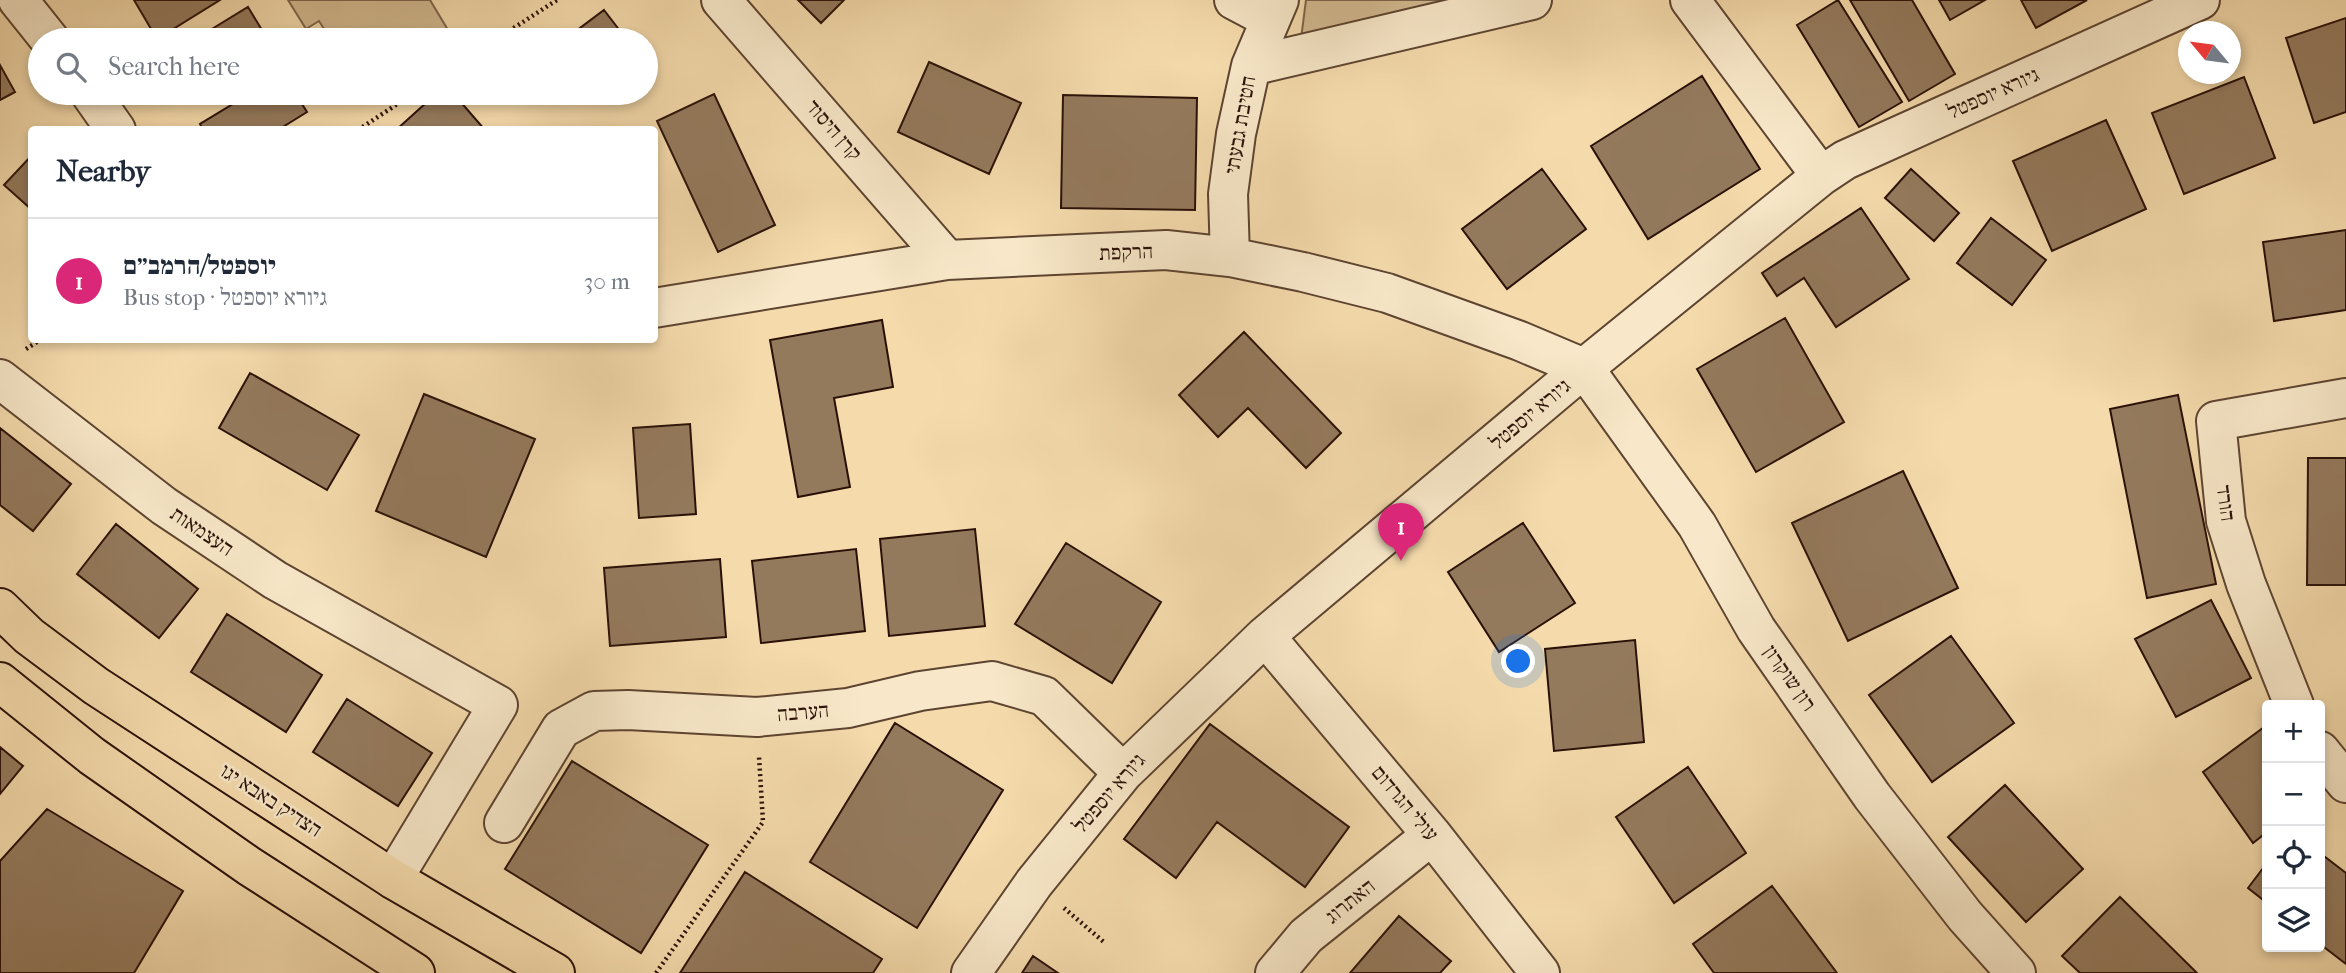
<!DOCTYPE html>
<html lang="en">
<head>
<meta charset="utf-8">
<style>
  :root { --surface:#fff; --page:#f2f2f3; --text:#1f2937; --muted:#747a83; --line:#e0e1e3; --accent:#db2777 }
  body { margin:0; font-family:"IM FELL French Canon","Frank Ruhl Libre",serif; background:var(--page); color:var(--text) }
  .controls { position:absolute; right:21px; bottom:21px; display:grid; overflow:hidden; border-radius:7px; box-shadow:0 4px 10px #0003 }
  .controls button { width:63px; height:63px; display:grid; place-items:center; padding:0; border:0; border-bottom:2px solid var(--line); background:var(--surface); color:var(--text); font:35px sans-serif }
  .compass { position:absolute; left:2178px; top:21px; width:63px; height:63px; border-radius:50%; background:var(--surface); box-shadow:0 4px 10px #0003; rotate:299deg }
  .you { position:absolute; left:1519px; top:662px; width:24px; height:24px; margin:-18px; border:5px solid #fff; border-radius:50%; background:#1a73e8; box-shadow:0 0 0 10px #1a73e833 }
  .badge { display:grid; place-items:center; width:46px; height:46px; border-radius:50%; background:var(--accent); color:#fff; font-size:23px; font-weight:700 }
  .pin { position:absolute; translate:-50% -58px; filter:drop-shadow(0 2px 4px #0008) }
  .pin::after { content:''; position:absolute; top:37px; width:24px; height:21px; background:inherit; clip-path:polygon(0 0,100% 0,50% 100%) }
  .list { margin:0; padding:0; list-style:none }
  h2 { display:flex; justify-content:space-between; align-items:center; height:91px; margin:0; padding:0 28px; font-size:30px }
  h2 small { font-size:23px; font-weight:400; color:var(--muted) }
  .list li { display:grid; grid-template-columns:46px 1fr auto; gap:21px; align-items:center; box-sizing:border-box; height:126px; padding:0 28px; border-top:2px solid var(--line) }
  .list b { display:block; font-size:26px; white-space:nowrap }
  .list p { margin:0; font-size:23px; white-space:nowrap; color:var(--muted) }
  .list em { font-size:23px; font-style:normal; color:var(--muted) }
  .icon { flex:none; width:38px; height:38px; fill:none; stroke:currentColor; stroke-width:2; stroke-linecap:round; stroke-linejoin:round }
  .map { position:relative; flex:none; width:2346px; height:973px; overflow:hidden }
  .search { position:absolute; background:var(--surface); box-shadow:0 4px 10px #0003; left:28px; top:28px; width:630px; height:77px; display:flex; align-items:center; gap:18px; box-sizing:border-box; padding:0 24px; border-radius:38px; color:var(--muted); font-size:26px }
  .panel { position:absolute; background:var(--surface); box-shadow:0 4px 10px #0003; left:28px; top:126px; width:630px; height:217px; border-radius:7px }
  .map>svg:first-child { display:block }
  .green { fill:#d2b990; stroke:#7e654c; stroke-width:2 }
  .building { fill:#947a5d; stroke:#2a1108; stroke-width:2 }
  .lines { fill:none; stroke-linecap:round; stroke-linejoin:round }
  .minor-casing { stroke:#5d4431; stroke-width:42 }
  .major-casing { stroke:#2a1108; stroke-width:42 }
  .path { stroke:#2a1108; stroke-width:4.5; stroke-dasharray:2 3.5; stroke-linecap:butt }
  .minor { stroke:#f8e8c9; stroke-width:38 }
  .major { stroke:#f5dbac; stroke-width:38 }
  .labels { text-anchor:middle; stroke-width:5; stroke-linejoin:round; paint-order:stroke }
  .street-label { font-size:21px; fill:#2a1108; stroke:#f8e8c9 }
</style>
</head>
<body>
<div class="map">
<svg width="2346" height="973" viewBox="0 0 2346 973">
  <rect width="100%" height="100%" fill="#f5dbac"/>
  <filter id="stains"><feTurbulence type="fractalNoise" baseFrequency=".00286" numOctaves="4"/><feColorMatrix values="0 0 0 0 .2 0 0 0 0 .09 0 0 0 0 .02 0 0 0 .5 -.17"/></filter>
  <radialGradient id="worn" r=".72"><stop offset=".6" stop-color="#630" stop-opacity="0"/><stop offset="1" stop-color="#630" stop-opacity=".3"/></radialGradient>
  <path class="green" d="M288,0h142l21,35 -8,5h-112l-12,-19 -13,8z
    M1306,0h161l-166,39z"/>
  <path class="building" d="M134,0h86l-63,39z
    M798,0h46l-23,23z
    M1838,0l64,102 -43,25 -62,-102z
    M1850,0h62l43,74 -46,27z
    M1939,0h46l-35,20z
    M2021,0h66l-51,28z
    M248,7l20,33h-74z
    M604,10l23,30h-63z
    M2346,18v94l-32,11 -28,-85z
    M929,62l92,41 -32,71 -91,-42z
    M0,65l15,27 -15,8z
    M1702,76l58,93 -112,70 -57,-93z
    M2244,77l31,81 -91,36 -32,-81z
    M251,93h44l12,19 -29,18h-75l-3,-6z
    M437,93h16l32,37h-89z
    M714,94l61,131 -57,27 -61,-131z
    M1063,95l134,3 -2,112 -134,-2z
    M2106,120l40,89 -94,42 -39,-90z
    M32,155v55l-28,-25z
    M1542,169l44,60 -79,60 -45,-60z
    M1911,169l48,44 -25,28 -49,-43z
    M1861,208l48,71 -73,48 -32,-49 -27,18 -15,-23z
    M1991,218l55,42 -34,45 -55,-42z
    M2346,230v80l-72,11 -11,-79z
    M1785,318l59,104 -88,50 -59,-103z
    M882,320l11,67 -59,11 16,89 -52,10 -28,-157z
    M1244,332l97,101 -35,35 -58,-60 -30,29 -39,-42z
    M250,373l109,62 -32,55 -108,-62z
    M424,394l111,45 -49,118 -110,-46z
    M2178,395l38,189 -69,14 -37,-189z
    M690,424l6,90 -57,4 -6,-90z
    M0,428l71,56 -38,47 -33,-26z
    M2308,458h38v127h-39z
    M1903,471l55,117 -110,53 -56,-118z
    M1523,523l52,80 -76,49 -51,-80z
    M116,524l82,65 -39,49 -82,-64z
    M975,529l10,97 -96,10 -9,-97z
    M1066,543l95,59 -49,81 -97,-59z
    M856,549l9,82 -104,12 -9,-82z
    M720,559l6,78 -116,9 -6,-78z
    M2211,600l40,78 -75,39 -41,-78z
    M227,614l95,61 -36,57 -95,-60z
    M1951,636l63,87 -82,59 -63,-87z
    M1635,640l9,102 -90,9 -9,-102z
    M347,699l85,54 -34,53 -85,-54z
    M895,723l108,67 -86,138 -107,-66z
    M1210,724l139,103 -44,60 -88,-65 -41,56 -52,-39z
    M2267,725v107l-14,11 -50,-71z
    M0,747l23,19 -23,28z
    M572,761l136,84 -67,108 -136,-84z
    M1688,767l58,86 -72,50 -58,-86z
    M2005,785l78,84 -57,53 -78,-85z
    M47,809l136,82 -49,82h-134v-112z
    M2320,853l26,20v91l-26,-20z
    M2267,863v40l-19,-15z
    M745,872l137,87 -9,14h-193z
    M1772,886l65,87h-123l-21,-29z
    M2120,897l77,76h-117l-18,-17z
    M1399,916l52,45 -11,12h-90z
    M1033,956l25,17h-36z"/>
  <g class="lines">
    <defs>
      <path id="minor" d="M18,0l32,40
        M721,0l226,260
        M1234,0l36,19
        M1690,0l131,176
        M1251,66l281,-66
        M90,93l26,37
        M1230,257l-2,-63 8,-60 15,-68 28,-66
        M654,308l293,-48 219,-10 64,7 73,15 84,21 133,48 64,27
        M1584,368l113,157 59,104 116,167 93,120 51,57
        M0,379l164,127 111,74 223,125 -105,174
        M1265,636l167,199 108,138
        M2294,705l-48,-121 -20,-63 -10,-100 130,-23
        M2320,751l26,32
        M504,823l57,-94 33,-18 34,-1 129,7 91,-9 72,-17 72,-10 52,15 79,77
        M971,973l63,-90 89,-110 142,-137 319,-268 237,-192 24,-16 355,-160
        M1275,973l31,-37 126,-101"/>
      <path id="major" d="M0,608l29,28 67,50 297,193 162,94
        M0,682l92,74 157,110 166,107"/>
    </defs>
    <use href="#minor" class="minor-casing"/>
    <use href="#major" class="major-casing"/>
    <path class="path" d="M495,40l62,-40
      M358,130l56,-37
      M26,349l14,-9
      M1064,908l41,35
      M656,973l107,-151 -4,-66"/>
    <use href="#minor" class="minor"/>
    <use href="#major" class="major"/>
  </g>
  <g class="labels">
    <g class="street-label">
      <text transform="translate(1993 93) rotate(-24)" y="7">גיורא יוספטל</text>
      <text transform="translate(1240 125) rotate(-80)" y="7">חטיבת גבעתי</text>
      <text transform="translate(834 130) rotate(49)" y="7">קרן היסוד</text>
      <text transform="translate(1126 252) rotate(-2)" y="7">הרקפת</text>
      <text transform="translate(1530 414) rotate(-40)" y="7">גיורא יוספטל</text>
      <text transform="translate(2226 503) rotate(82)" y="7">הורד</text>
      <text transform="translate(202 531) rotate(34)" y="7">העצמאות</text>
      <text transform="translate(1790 678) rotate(55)" y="7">רון שוקרון</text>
      <text transform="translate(803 712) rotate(-5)" y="7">הערבה</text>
      <text transform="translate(1109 793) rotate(-49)" y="7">גיורא יוספטל</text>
      <text transform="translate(271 800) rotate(33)" y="7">הצדיק באבא יגו</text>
      <text transform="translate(1405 803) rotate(50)" y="7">עולי הגרדום</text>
      <text transform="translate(1350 901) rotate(-39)" y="7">האתרוג</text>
    </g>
  </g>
  <rect width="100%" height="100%" filter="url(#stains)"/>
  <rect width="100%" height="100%" fill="url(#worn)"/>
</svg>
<div class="controls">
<button>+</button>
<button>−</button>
<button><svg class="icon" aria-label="locate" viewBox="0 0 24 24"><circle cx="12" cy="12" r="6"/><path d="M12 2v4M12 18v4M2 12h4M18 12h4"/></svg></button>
<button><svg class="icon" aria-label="layers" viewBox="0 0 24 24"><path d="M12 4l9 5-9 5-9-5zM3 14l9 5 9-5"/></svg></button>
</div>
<svg class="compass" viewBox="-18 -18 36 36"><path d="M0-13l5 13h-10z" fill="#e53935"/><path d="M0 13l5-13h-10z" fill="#747a83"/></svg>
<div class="you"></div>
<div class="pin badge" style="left:1401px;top:561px">1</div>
<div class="search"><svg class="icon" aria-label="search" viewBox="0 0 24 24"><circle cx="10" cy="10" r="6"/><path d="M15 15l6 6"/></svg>Search here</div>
<section class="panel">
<h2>Nearby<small></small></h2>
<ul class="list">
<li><span class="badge">1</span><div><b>יוספטל/הרמב״ם</b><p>Bus stop · גיורא יוספטל</p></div><em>30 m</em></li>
</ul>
</section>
</div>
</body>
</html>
